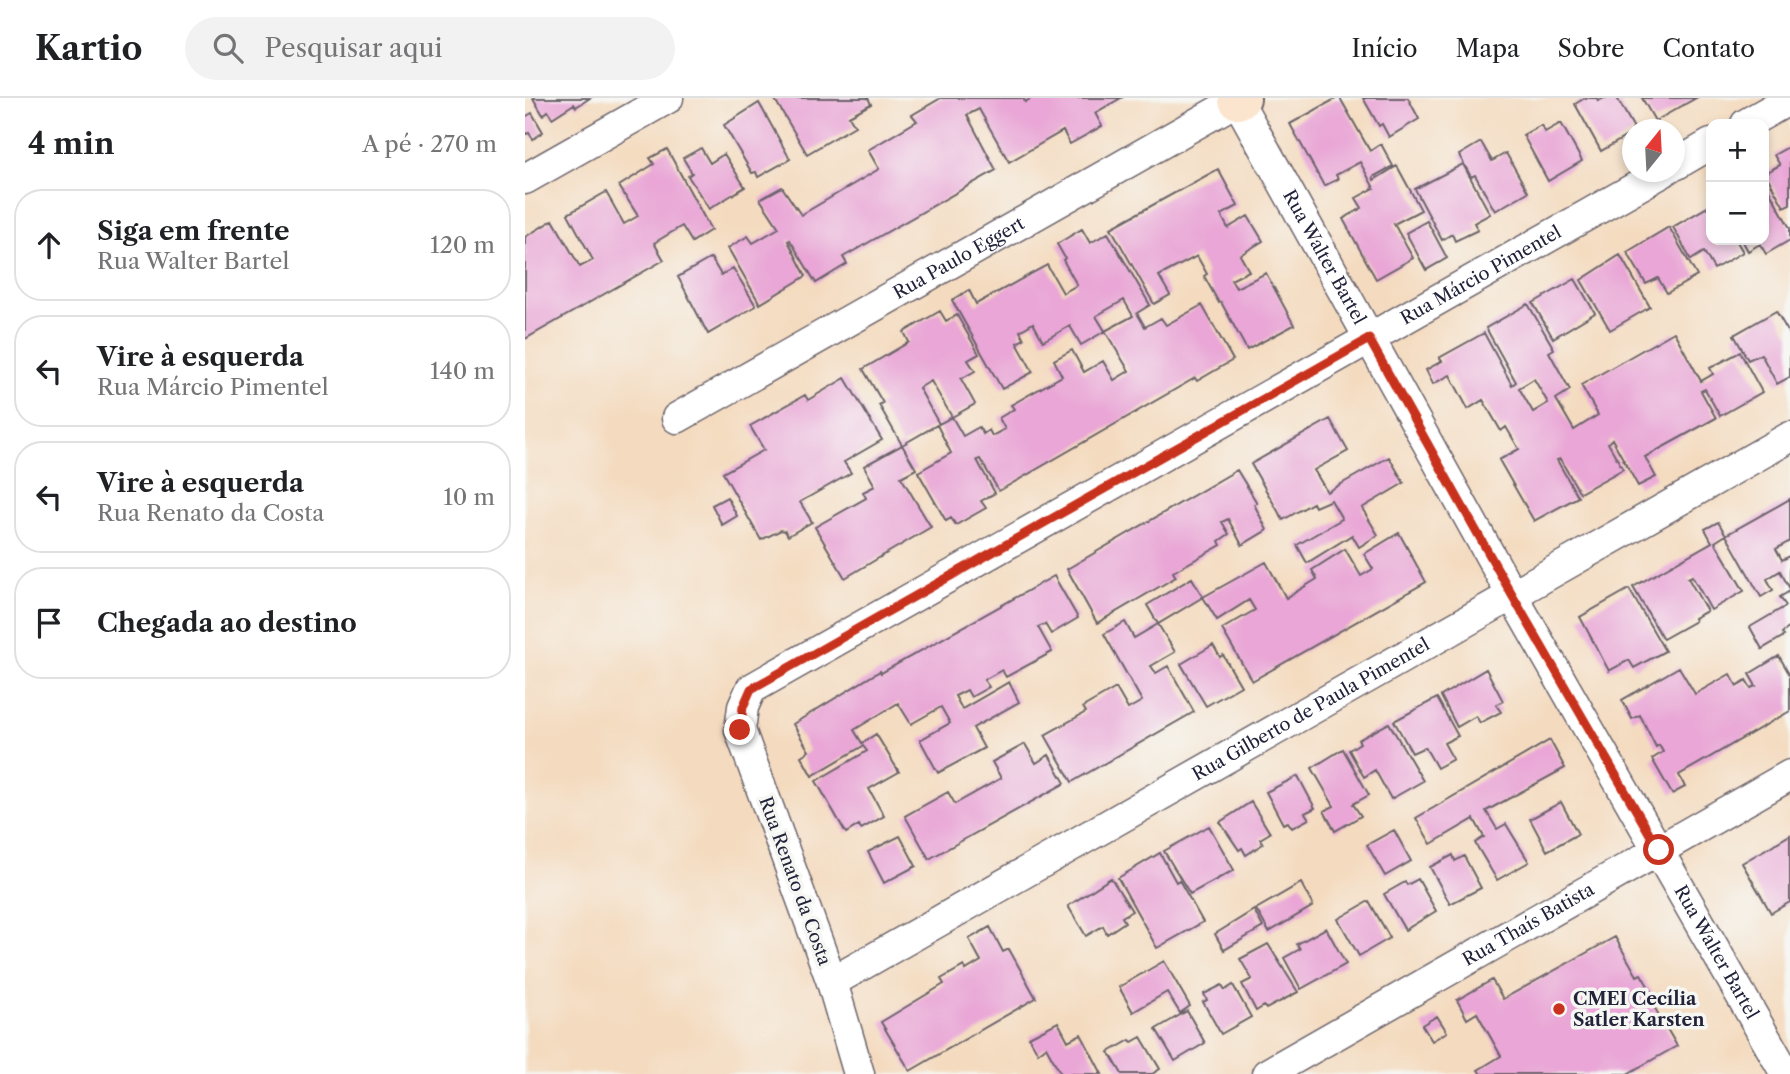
<!DOCTYPE html>
<html lang="pt">
<head>
<meta charset="utf-8">
<style>
  :root { --surface:#fff; --page:#f2f2f2; --text:#202124; --muted:#757577; --line:#e0e0e0 }
  body { margin:0; font-family:"Libre Caslon Text",serif; background:var(--page); color:var(--text) }
  .controls { position:absolute; right:21px; top:21px; display:grid; overflow:hidden; border-radius:14px; box-shadow:0 4px 10px #0003 }
  .controls button { width:63px; height:63px; display:grid; place-items:center; padding:0; border:0; border-bottom:2px solid var(--line); background:var(--surface); color:var(--text); font:35px sans-serif }
  .compass { position:absolute; left:1097px; top:21px; width:63px; height:63px; border-radius:50%; background:var(--surface); box-shadow:0 4px 10px #0003; rotate:18deg }
  .stop { position:absolute; width:21px; height:21px; margin:-16px; border:5px solid #c8321e; border-radius:50%; background:#fff }
  .stop.end { background:#c8321e; border-color:#fff; box-shadow:0 2px 7px #0008 }
  .list { margin:0; padding:0; list-style:none }
  h2 { display:flex; justify-content:space-between; align-items:center; height:91px; margin:0; padding:0 28px; font-size:30px }
  h2 small { font-size:23px; font-weight:400; color:var(--muted) }
  .list li { display:grid; grid-template-columns:46px 1fr auto; gap:21px; align-items:center; box-sizing:border-box; height:112px; margin:0 14px 14px; padding:0 14px; border:2px solid var(--line); border-radius:28px }
  .list b { display:block; font-size:26px; white-space:nowrap }
  .list p { margin:0; font-size:23px; white-space:nowrap; color:var(--muted) }
  .list em { font-size:23px; font-style:normal; color:var(--muted) }
  .icon { flex:none; width:38px; height:38px; fill:none; stroke:currentColor; stroke-width:2; stroke-linecap:round; stroke-linejoin:round }
  .map { position:relative; flex:none; width:1265px; height:976px; overflow:hidden }
  header { display:flex; align-items:center; gap:42px; box-sizing:border-box; height:98px; padding:0 35px; background:var(--surface); border-bottom:2px solid var(--line) }
  header strong { font-size:33px }
  nav { display:flex; gap:38px; margin-inline-start:auto; font-size:24px }
  .search { width:490px; height:63px; background:var(--page); display:flex; align-items:center; gap:18px; box-sizing:border-box; padding:0 24px; border-radius:38px; color:var(--muted); font-size:26px }
  main { display:flex }
  aside { flex:1; background:var(--surface) }
  .map>svg:first-child { display:block }
  .building { fill:#e9a6d6; fill-rule:evenodd }
  .lines { fill:none; stroke-linecap:round; stroke-linejoin:round }
  .street-casing { stroke:#6c636a; stroke-width:33 }
  .secondary-casing { stroke:#6c636a; stroke-width:42 }
  .street { stroke:#fff; stroke-width:30 }
  .secondary { stroke:#fce5cf; stroke-width:38 }
  .route { stroke:#c8321e; stroke-width:9 }
  .poi-dot { fill:#c8321e; stroke:#f6f6f2; stroke-width:2.5 }
  .labels { text-anchor:middle; stroke-width:7; stroke-linejoin:round; paint-order:stroke }
  .street-label { font-size:18px; fill:#22223b; stroke:#f6f6f2 }
  .poi-label { font-size:18px; font-weight:bold; fill:#22223b; stroke:#f6f6f2; text-anchor:start }
</style>
</head>
<body>
<header>
<strong>Kartio</strong>
<div class="search"><svg class="icon" aria-label="search" viewBox="0 0 24 24"><circle cx="10" cy="10" r="6"/><path d="M15 15l6 6"/></svg>Pesquisar aqui</div>
<nav><a>Início</a><a>Mapa</a><a>Sobre</a><a>Contato</a></nav>
</header>
<main>
<aside>
<h2>4 min<small>A pé · 270 m</small></h2>
<ul class="list">
<li><svg class="icon" aria-label="ahead" viewBox="0 0 24 24"><path d="M12 20V5M6 11l6-6 6 6"/></svg><div><b>Siga em frente</b><p>Rua Walter Bartel</p></div><em>120 m</em></li>
<li><svg class="icon" aria-label="left" viewBox="0 0 24 24"><path d="M17 20v-9H6M10 6l-5 5 5 5"/></svg><div><b>Vire à esquerda</b><p>Rua Márcio Pimentel</p></div><em>140 m</em></li>
<li><svg class="icon" aria-label="left" viewBox="0 0 24 24"><path d="M17 20v-9H6M10 6l-5 5 5 5"/></svg><div><b>Vire à esquerda</b><p>Rua Renato da Costa</p></div><em>10 m</em></li>
<li><svg class="icon" aria-label="arrive" viewBox="0 0 24 24"><path d="M6 21V4h12l-3 4 3 4H6"/></svg><div><b>Chegada ao destino</b></div></li>
</ul>
</aside>
<div class="map">
<svg width="1265" height="976" viewBox="0 0 1265 976">
  <rect width="100%" height="100%" fill="#f6f6f2"/>
  <filter id="ink" filterUnits="userSpaceOnUse"><feTurbulence type="fractalNoise" baseFrequency=".0143" numOctaves="2"/><feDisplacementMap in="SourceGraphic" scale="14" xChannelSelector="R" yChannelSelector="G"/><feConvolveMatrix kernelMatrix="1 2 1 2 8 2 1 2 1" color-interpolation-filters="sRGB"/></filter>
  <filter id="wash" filterUnits="userSpaceOnUse"><feTurbulence type="fractalNoise" baseFrequency=".00686" numOctaves="4" result="noise"/><feDisplacementMap in="SourceGraphic" scale="28" xChannelSelector="R" yChannelSelector="G"/><feGaussianBlur stdDeviation="1.57" result="paint"/><feColorMatrix in="noise" values="0 0 0 0 0 0 0 0 0 0 0 0 0 0 0 0 0 1.4 0 .05"/><feComposite in="paint" operator="in"/></filter>
  <g filter="url(#wash)">
    <rect width="100%" height="100%" fill="#f4dbc0"/>
    <g id="blocks">
      <path class="building" d="M8,0h57l-14,9 -2,-3 -22,14 -4,-7 -5,4z
        M249,0h94l3,6 -22,12 6,10 -48,28z
        M416,0h82l2,4 7,-4h89l-26,15 7,13 -32,18 -7,-13 -54,31 -30,-53 -12,6 29,55 -153,87 4,7 -31,19 -26,-43 -2,1 18,35 -46,28 -32,-56 20,-12 5,7 26,-15 -19,-29 22,-12 19,28 78,-46 -11,-19 49,-29 -5,-6z
        M812,0h3l30,53 11,-7 12,22 -20,11 1,3 23,-14 24,44 -27,14 19,34 -37,21 -33,-60 19,-11 -6,-10 18,-10 -14,-26 -24,13 2,4 -14,7 -34,-62z
        M838,0h45l11,21 -30,18 -7,-13 -3,2z
        M1060,0h12l1,3 6,-3h13l18,32h-3v3l-31,18 -26,-47z
        M1117,0h54l-41,23z
        M234,5l31,56 -32,18 -2,-5 -4,1 -28,-48z
        M7,15l11,19 -10,7 -4,-6 -3,1 -1,-2v-15z
        M1036,25l21,38 -34,20 -25,-46 18,-10 4,7z
        M956,44l11,19 14,-8 22,39 -33,19 -20,-36 -4,2 -12,-22z
        M1265,48v58l-6,3 -19,-34 15,-8 -6,-10z
        M176,50l9,15 14,-9 21,33 -36,22 -21,-33 4,-3 -9,-15z
        M142,51l44,81 -19,12 -10,-16 -28,17 10,17 -139,79v-102l28,-17 27,47 13,-7 -25,-46 38,-22 18,32 14,-8 -19,-30 35,-22 -4,-6z
        M938,66l27,50 -16,9 4,7 -23,11 -3,-7 -10,6 -27,-51z
        M693,71l20,37 -17,9 7,13 20,-12 15,25 -23,14 9,16 -18,9 5,8 30,-15 28,52 -47,25 -26,-48 -2,1 -15,-27 3,-2 -10,-18 -38,20 11,19 -16,9 -43,-76z
        M1239,83l26,47v12l-24,14 -6,-10 -12,7 -6,-11h22z
        M1186,107v35h25l7,12 -29,17 -10,-17 -13,8 -18,-33z
        M902,123l20,37 -21,12 -20,-37z
        M1144,129l28,49 -30,17 -9,-15 -12,6 -19,-32z
        M557,131l8,14 18,-10 42,72 -13,8 8,14 16,-9 5,7 36,-20 31,55 -36,21 -2,-3 -196,113 -19,-32 -3,1 18,33 -14,8 5,7 -30,17 -5,-7 -5,3 -28,-49 33,-19 -14,-28 -35,20 -23,-40 4,-2 -20,-34 46,-27 -5,-10 36,-21 6,10 11,-6 22,39 -11,6 7,11 -14,8 14,25 -23,13 -21,-36 -12,7 20,36 13,-7 11,19 16,-9 4,7 6,-4 3,6 13,-7 -6,-11 15,-9 -3,-4 51,-29 -8,-16 18,-10 12,22 19,-11 11,19 15,-9 -24,-40 28,-15 -9,-16 -28,16 9,15 -24,14 -11,-19 -27,15 -10,-18 -13,8 4,8 -7,4 16,29 -31,17 -50,-89 17,-10 7,14 71,-39 16,28 14,-8 -14,-25 2,-2 -8,-14z
        M1095,157l30,52 -40,23 -29,-50z
        M186,160l10,17 12,-7 23,38 -48,28 -30,-57z
        M1050,181l20,34 -42,25 -20,-35z
        M1003,206l26,45 -5,3 21,38 -14,9 18,31 24,-15 -17,-30 93,-53 27,49 12,-7 -3,-6 30,-16 22,40 -42,24 -15,-27 -4,2 15,27 -71,39 11,20 -18,9 -26,-47 -4,4 15,26 -43,24 -20,-34 -3,1 21,37 -44,24 -35,-61 20,-11 -13,-22 -5,4 -18,-31 -15,9 -18,-34 -17,9 -7,-14 16,-9 -3,-3 45,-25 28,52 4,-3 -30,-54zM1009,281l14,24 -15,9 -14,-24z
        M1251,213l14,24v42l-13,7 -16,-30 -13,6 -14,-25z
        M320,280l37,62 -38,22 7,11 -51,29 12,20 -24,14 -3,-5 -4,-1 -20,10 -38,-67 41,-23 -14,-24 55,-31 3,5z
        M805,321l18,32 -34,19 13,22 62,-35 15,26 -42,25 16,27 -19,12 -7,-12 -45,28 -10,-18 45,-26 -11,-19 -16,7 -2,-4 -30,17 -32,-56z
        M377,347l14,24 -15,8 30,50 -86,51 -30,-51 51,-29 -3,-6 12,-6 -11,-20z
        M712,372l20,33 -3,1 13,26 -25,15 -14,-26 -6,3 7,12 -10,7 2,4 -48,27 3,5 -79,46 -30,-54z
        M202,399l10,19 -15,9 -10,-20z
        M1265,401v42l-14,8 6,11 8,-4v33l-10,-18 -13,8 6,11 -12,7 -35,-62z
        M1193,424l8,13 -11,7 29,49 -33,19 -19,-34 -4,2 19,33 -13,7 1,3 -32,18 -30,-52 79,-45 -7,-13z
        M874,435l27,49 -174,99 -30,-52 33,-19 -6,-10 -32,20 -14,-23 -45,27 -11,-19 45,-27 11,19 63,-35 20,36 31,-19 -5,-9 33,-21 16,27 12,-7 -9,-15z
        M529,478l24,42 -27,16 -6,-10 -7,3 14,25 -46,25 -4,-7 -18,10 5,7 -18,10 -4,-7 -12,6 7,13 47,-27 10,20 -46,26 11,20 -46,25 -18,-33 30,-17 -9,-16 -30,17 -13,-21 -44,27 8,13 14,-9 23,38 -30,17 15,27 -23,13 -2,-4 -13,8 -30,-52 51,-30 -4,-5 -51,30 -11,-20 8,-5 -16,-27 87,-53 1,2z
        M1104,491l36,62 -31,17 -5,-8 -20,11 -29,-54z
        M1265,493v36l-8,6 2,3 -22,13 -12,-22 36,-21 -6,-9z
        M600,524l9,16 24,-14 17,28 -24,14 5,7 12,-7 26,46 -122,70 -27,-47 41,-23 -3,-5 33,-19 12,21 14,-8 -38,-67z
        M688,547l7,12 3,-2 18,31 -35,20 -25,-42z
        M1254,558l11,19v36l-111,64 6,12 -13,7 -20,-35 11,-7 -4,-7 -3,2 -16,-32 -8,4 -10,-19 57,-33 16,27 35,-20 7,12 9,-6 5,8 5,-2 -7,-12z
        M961,571l17,32 -7,4 5,7 -21,11 -4,-7 -19,11 -16,-31z
        M912,600l21,38 -14,7 9,16 -16,9 -12,-21 -13,6 -18,-32z
        M864,625l34,58 -32,18 -16,-29 -11,7 -15,-27 11,-7 -2,-3z
        M1025,642l15,28 -79,43 11,18 9,-5 23,38 -32,18 -22,-37 9,-6 -10,-18 -43,25 -15,-26z
        M500,646l11,19 13,-8 16,28 -136,76 -24,-43 43,-24 7,12 46,-26 -9,-16z
        M818,651l26,46 -16,9 8,12 -26,15 -11,-20 10,-5 -22,-38z
        M773,678l17,32 -10,5 4,6 -17,9 -4,-6 -5,2 -17,-32z
        M726,704l19,31 -10,6 3,5 -17,11 -4,-7 -3,2 -19,-28z
        M1036,704l17,32 -31,17 -17,-32z
        M684,728l25,44 -44,24 -26,-43z
        M869,732l17,31 -26,15 -18,-31z
        M1265,737v67l-19,11 -29,-50z
        M375,738l16,30 -32,17 -16,-31z
        M635,755l16,29 3,-2 24,42 -46,26 -39,-70z
        M928,757l2,6 9,-5 17,32 -31,16 -20,-37z
        M586,780l21,33 -10,6 3,5 -18,12 -4,-8 -17,10 -18,-30z
        M893,781l18,32 -31,19 -21,-36 21,-12 2,3z
        M776,785l12,23 -44,26 -13,-23z
        M844,803l21,37 -31,18 -21,-37z
        M729,812l9,17 -39,23 -9,-16z
        M465,829l13,25 6,-3 27,49 -126,73 -29,-49 63,-38 -3,-5 23,-13 2,4 15,-9 -12,-22z
        M801,830l20,36 -45,25 -17,-31 16,-9 -3,-5z
        M1090,839l22,39 4,-2 16,27 -4,4 24,41 -50,28h-146l-3,-4 23,-14 -24,-43 -10,6 -10,-19 35,-20 11,19z
        M743,846l30,48 -32,17 -2,-3 -8,5 -14,-27 10,-5 -12,-20z
        M639,863l26,45 -10,7 -13,-21 -34,20 -14,-25z
        M697,887l3,5 8,-5 18,32 -30,17 -18,-32 4,-2 -3,-6z
        M662,913l18,32 -30,18 -19,-32z
        M912,918l10,16 -15,9 -10,-16z
        M533,924l10,19 13,-7 21,40h-41l-15,-27 -8,6 -9,-16z
        M616,939l19,32 -8,5h-30l-13,-22 21,-12 2,2z"/>
    </g>
  </g>
  <g filter="url(#ink)">
    <use href="#blocks" fill-opacity="0" stroke="#6c636a" stroke-width="2"/>
    <g class="lines">
      <defs>
        <g id="street">
          <path id="s1" d="M711,0l276,497 274,479"/>
          <path d="M1221,26l44,-25"/>
          <path d="M1150,67l36,-21"/>
          <path d="M0,81l143,-81"/>
          <path id="s2" d="M152,320l561,-318"/>
          <path id="s3" d="M307,884l958,-545"/>
          <path id="s4" d="M334,976l-27,-92 -92,-252 3,-23 8,-18 912,-517"/>
          <path id="s5" d="M742,976l523,-299"/>
        </g>
        <path id="secondary" d="M713,2l3,-2"/>
      </defs>
      <use href="#street" class="street-casing"/>
      <use href="#secondary" class="secondary-casing"/>
      <use href="#street" class="street"/>
      <use href="#secondary" class="secondary"/>
    </g>
  </g>
  <g class="lines" filter="url(#ink)">
    <path class="route" d="M215,632l3,-23 8,-18 618,-350 143,256 147,255"/>
  </g>
  <circle class="poi-dot" cx="1034" cy="911" r="7"/>
  <g class="labels">
    <g class="street-label">
      <text dy="6" stroke="none"><textPath href="#s1" startOffset="182">Rua Walter Bartel</textPath></text>
      <text dy="6" stroke="none"><textPath href="#s2" startOffset="324">Rua Paulo Eggert</textPath></text>
      <text dy="6" stroke="none"><textPath href="#s4" startOffset="1246">Rua Márcio Pimentel</textPath></text>
      <text dy="6" stroke="none"><textPath href="#s3" startOffset="551">Rua Gilberto de Paula Pimentel</textPath></text>
      <text transform="translate(270 783) rotate(70)" y="6">Rua Renato da Costa</text>
      <text dy="6" stroke="none"><textPath href="#s5" startOffset="301">Rua Thaís Batista</textPath></text>
      <text dy="6" stroke="none"><textPath href="#s1" startOffset="980">Rua Walter Bartel</textPath></text>
    </g>
    <g class="poi-label">
      <text x="1048" y="907">CMEI Cecília<tspan x="1048" dy="21">Satler Karsten</tspan></text>
    </g>
  </g>
</svg>
<div class="controls">
<button>+</button>
<button>−</button>
</div>
<svg class="compass" viewBox="-18 -18 36 36"><path d="M0-13l5 13h-10z" fill="#e53935"/><path d="M0 13l5-13h-10z" fill="#757577"/></svg>
<div class="stop" style="left:1134px;top:752px"></div>
<div class="stop end" style="left:215px;top:632px"></div>
</div>
</main>
</body>
</html>
